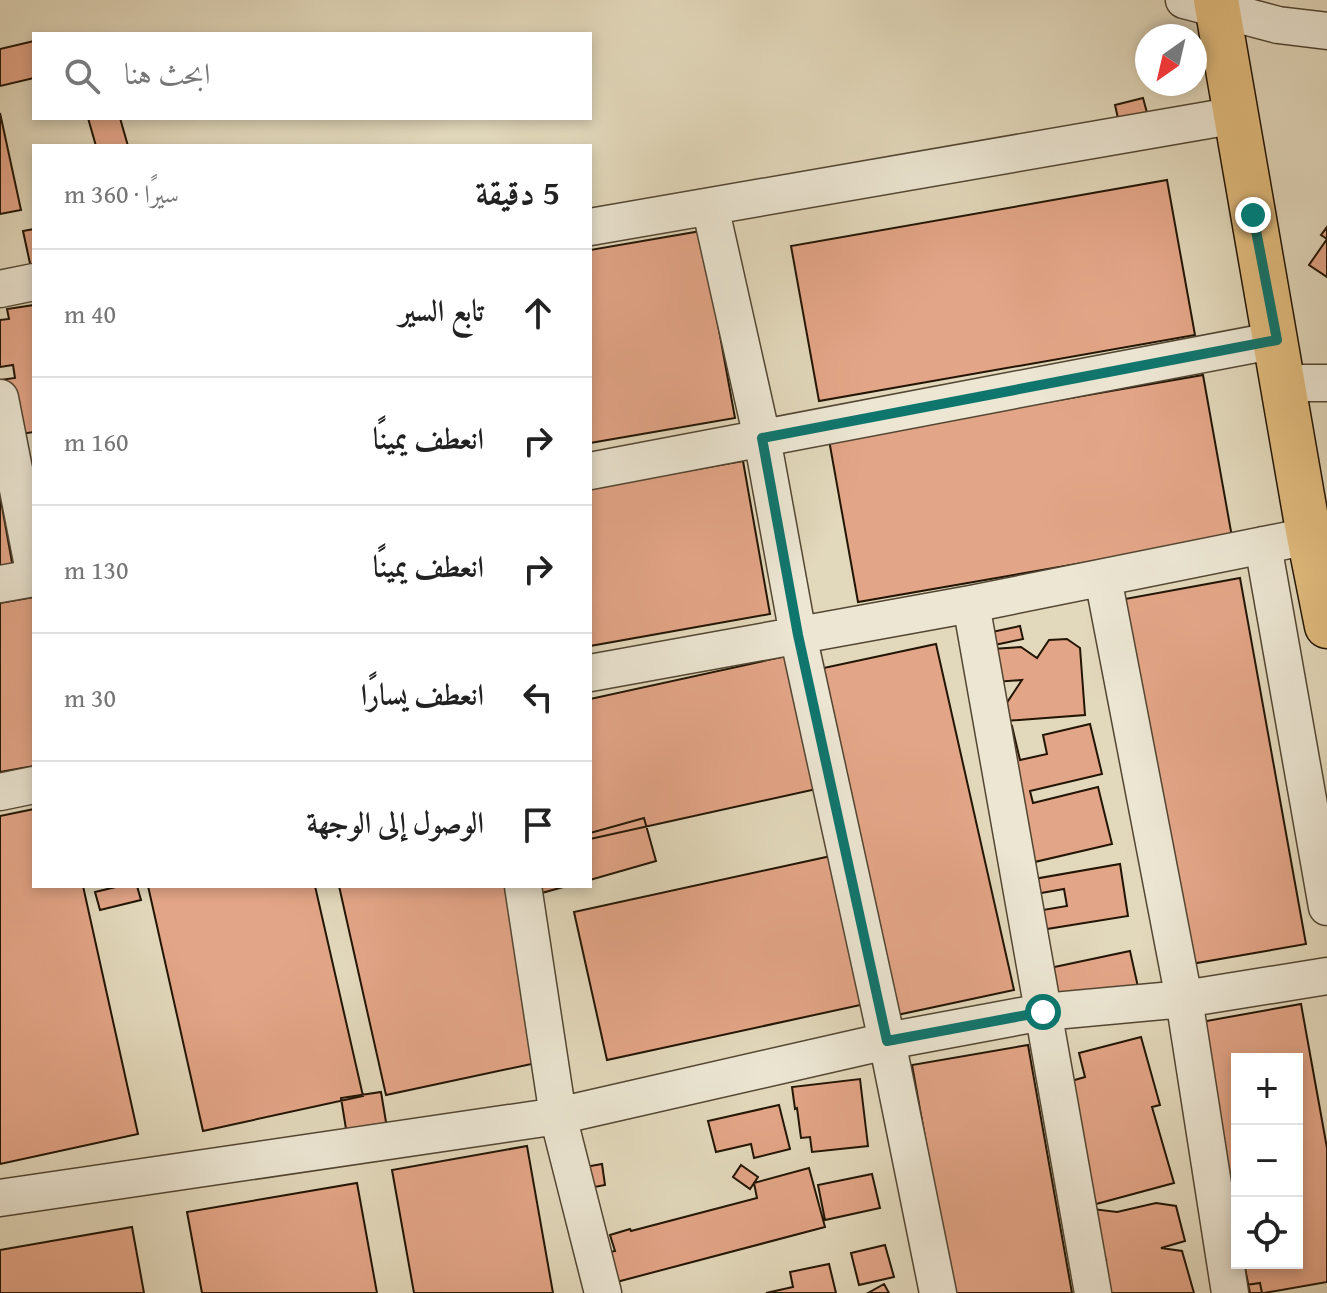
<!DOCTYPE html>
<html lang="ar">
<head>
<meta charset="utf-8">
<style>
  :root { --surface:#fff; --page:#f6f6f6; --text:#222; --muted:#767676; --line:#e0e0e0 }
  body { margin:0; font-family:"Gentium Book Plus",Amiri,serif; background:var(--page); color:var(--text); direction:rtl }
  .controls { position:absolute; right:24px; bottom:24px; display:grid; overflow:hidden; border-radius:0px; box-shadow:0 4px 12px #0003 }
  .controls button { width:72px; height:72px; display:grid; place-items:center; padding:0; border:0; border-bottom:2px solid var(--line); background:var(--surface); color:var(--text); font:40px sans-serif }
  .compass { position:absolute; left:1135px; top:24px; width:72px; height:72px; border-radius:50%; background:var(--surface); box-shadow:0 4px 12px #0003; rotate:214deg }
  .stop { position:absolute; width:24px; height:24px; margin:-18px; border:6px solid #0f766e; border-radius:50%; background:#fff }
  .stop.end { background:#0f766e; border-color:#fff; box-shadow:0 2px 8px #0008 }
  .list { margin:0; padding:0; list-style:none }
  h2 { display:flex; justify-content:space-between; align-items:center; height:104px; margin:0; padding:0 32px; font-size:34px }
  h2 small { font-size:26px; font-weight:400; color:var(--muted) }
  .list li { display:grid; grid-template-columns:52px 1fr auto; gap:24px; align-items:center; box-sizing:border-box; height:128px; padding:0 32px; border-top:2px solid var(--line) }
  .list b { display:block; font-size:30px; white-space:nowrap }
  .list em { font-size:26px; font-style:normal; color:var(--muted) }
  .icon { flex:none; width:44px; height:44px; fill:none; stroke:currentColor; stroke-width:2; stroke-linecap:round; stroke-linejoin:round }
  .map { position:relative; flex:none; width:1327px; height:1293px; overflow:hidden; direction:ltr }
  .search { position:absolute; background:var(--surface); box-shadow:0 4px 12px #0003; left:32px; top:32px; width:560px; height:88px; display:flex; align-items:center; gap:20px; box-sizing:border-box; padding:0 28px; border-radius:0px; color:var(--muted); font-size:30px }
  .panel { position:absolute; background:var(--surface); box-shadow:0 4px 12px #0003; left:32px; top:144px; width:560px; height:744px; border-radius:0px; direction:rtl }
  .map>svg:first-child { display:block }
  .building { fill:#e3a587; stroke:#221504; stroke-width:2 }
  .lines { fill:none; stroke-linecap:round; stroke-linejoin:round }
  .minor-casing { stroke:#524632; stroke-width:39 }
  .major-casing { stroke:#221504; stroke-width:47 }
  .minor { stroke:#ece6d3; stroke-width:36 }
  .major { stroke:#e1bc7e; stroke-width:44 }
  .route { stroke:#0f766e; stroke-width:10 }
</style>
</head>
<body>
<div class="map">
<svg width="1327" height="1293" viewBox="0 0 1327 1293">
  <rect width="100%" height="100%" fill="#e2d8bb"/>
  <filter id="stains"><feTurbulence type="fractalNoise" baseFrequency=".0025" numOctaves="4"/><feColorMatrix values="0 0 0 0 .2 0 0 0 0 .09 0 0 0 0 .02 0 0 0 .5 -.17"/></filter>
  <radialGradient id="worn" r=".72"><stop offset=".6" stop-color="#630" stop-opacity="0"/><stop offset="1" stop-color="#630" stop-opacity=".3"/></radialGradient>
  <path class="building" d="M34,41v37l-34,8v-37z
    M1143,98l6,22 -29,7 -5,-22z
    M0,113l21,97 -21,4z
    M88,118h32l8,28h-32z
    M1167,180l28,155 -376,66 -28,-155z
    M1327,227v50l-18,-12 18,-26 -6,-4z
    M34,229v39h-3l-8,-37z
    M701,231l34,187 -145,25v-193z
    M34,305v127l-32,5 -2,-14v-43l15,-2 -2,-13 -13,2v-47l9,-1 -2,-10z
    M1203,375l29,162 -374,65 -29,-162z
    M743,461l27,153 -180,32v-158z
    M0,495l13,73 -13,2z
    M1240,578l66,366 -115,20 -66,-365z
    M34,597v169l-34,6v-169z
    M1020,626l3,13 -33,7 -3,-13z
    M1067,639l13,9 5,67 -93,7 6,-6 24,-36 -27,2 -2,-33 28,-2 16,11 12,-18z
    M936,644l78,346 -117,25 -78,-346z
    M791,655l30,133 -231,51v-140z
    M1090,724l12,50 -72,17 3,12 65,-16 14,57 -103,24 -26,-135 29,-7 8,34 27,-6 -4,-19z
    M34,809v77h49l55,248 -138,30v-348z
    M644,818l12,43 -66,19v-47z
    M831,856l34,148 -258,56 -33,-148z
    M1120,864l8,52 -106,17 -3,-19 48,-8 -3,-17 -51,9 -2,-15z
    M120,886h17l4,14 -41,10 -5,-18z
    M148,886h167l48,210 -160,35z
    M339,886h168l34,176 -155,33z
    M528,886h39l-36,10z
    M1130,951l8,36 -104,22 -8,-36z
    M1301,1004l26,144v134l-63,11h-14l-6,-30h53v-204h-60v164l-36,-201z
    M1141,1037l19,68 -8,2 22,76 -89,24 -38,-119 38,-11 -6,-24z
    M1028,1045l44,248h-119l-41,-228z
    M860,1079l8,67 -56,6 -2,-15 -9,1 -4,-30 -2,1 -3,-22z
    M381,1092l6,36 -40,7 -6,-37z
    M779,1105l11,44 -36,9 -3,-14 -35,8 -8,-31z
    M527,1146l26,147h-139l-22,-123z
    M602,1164l3,21 -16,3 -4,-21z
    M741,1165l17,12 -8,12 -17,-12z
    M809,1168l16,59 -216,57 -9,-30 15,-3 -5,-16 20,-6 1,2 126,-33 -3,-15z
    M872,1174l8,34 -55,12 -7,-35z
    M357,1183l20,110h-175l-15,-81z
    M1156,1203l20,3 9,35 -24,7 21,3 12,42h-108l3,-28 18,-5 -28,-3 14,-48 24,3z
    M132,1227l12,66h-144v-43z
    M885,1245l9,32 -35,8 -8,-32z
    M829,1264l7,29h-70l27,-6 -3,-15z
    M1260,1283l2,10h-42l-1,-4z
    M884,1284l5,9h-21z"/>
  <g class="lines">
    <defs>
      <path id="minor" d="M1184,0l94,25 49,6
        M710,206l52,232 36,197 89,406 51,252
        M590,227l647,-112
        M0,289l34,-7
        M1283,383h44
        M0,398l34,173
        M590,471l687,-131
        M1263,545l64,362
        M1103,578l81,421 46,294
        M0,584l34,-6
        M971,604l122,689
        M590,673l381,-69 338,-68
        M0,792l34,-7
        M523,886l35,230 45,177
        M0,1198l558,-82 329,-75 156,-29 141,-13 143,-23"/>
      <path id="major" d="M1216,0l93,536 18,90"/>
    </defs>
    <use href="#minor" class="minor-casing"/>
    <use href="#major" class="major-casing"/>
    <use href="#minor" class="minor"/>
    <use href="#major" class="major"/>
  </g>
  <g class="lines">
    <path class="route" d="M1043,1012l-156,29 -89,-406 -36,-197 515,-98 -24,-125"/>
  </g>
  <rect width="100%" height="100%" filter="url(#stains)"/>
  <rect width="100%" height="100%" fill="url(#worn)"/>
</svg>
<div class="controls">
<button>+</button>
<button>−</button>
<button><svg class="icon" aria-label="locate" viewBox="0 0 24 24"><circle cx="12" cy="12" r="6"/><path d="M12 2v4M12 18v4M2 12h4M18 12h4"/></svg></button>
</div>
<svg class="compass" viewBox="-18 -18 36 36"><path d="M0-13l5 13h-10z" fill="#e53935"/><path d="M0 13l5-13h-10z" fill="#767676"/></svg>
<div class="stop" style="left:1043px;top:1012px"></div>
<div class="stop end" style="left:1253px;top:215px"></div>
<div class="search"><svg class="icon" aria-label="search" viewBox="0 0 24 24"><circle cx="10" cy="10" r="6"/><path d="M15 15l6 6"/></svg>ابحث هنا</div>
<section class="panel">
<h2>5 دقيقة<small>سيرًا · 360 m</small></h2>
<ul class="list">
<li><svg class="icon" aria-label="ahead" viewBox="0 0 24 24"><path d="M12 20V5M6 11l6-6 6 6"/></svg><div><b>تابع السير</b></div><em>40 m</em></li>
<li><svg class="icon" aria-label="right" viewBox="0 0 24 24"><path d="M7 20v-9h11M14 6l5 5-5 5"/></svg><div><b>انعطف يمينًا</b></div><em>160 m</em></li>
<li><svg class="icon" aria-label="right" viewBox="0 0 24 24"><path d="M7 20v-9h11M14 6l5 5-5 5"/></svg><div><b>انعطف يمينًا</b></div><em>130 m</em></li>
<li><svg class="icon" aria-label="left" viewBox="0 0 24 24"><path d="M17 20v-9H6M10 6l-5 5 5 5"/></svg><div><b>انعطف يسارًا</b></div><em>30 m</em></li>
<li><svg class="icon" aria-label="arrive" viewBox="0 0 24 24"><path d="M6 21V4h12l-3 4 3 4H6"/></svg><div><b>الوصول إلى الوجهة</b></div></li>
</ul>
</section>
</div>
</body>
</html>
